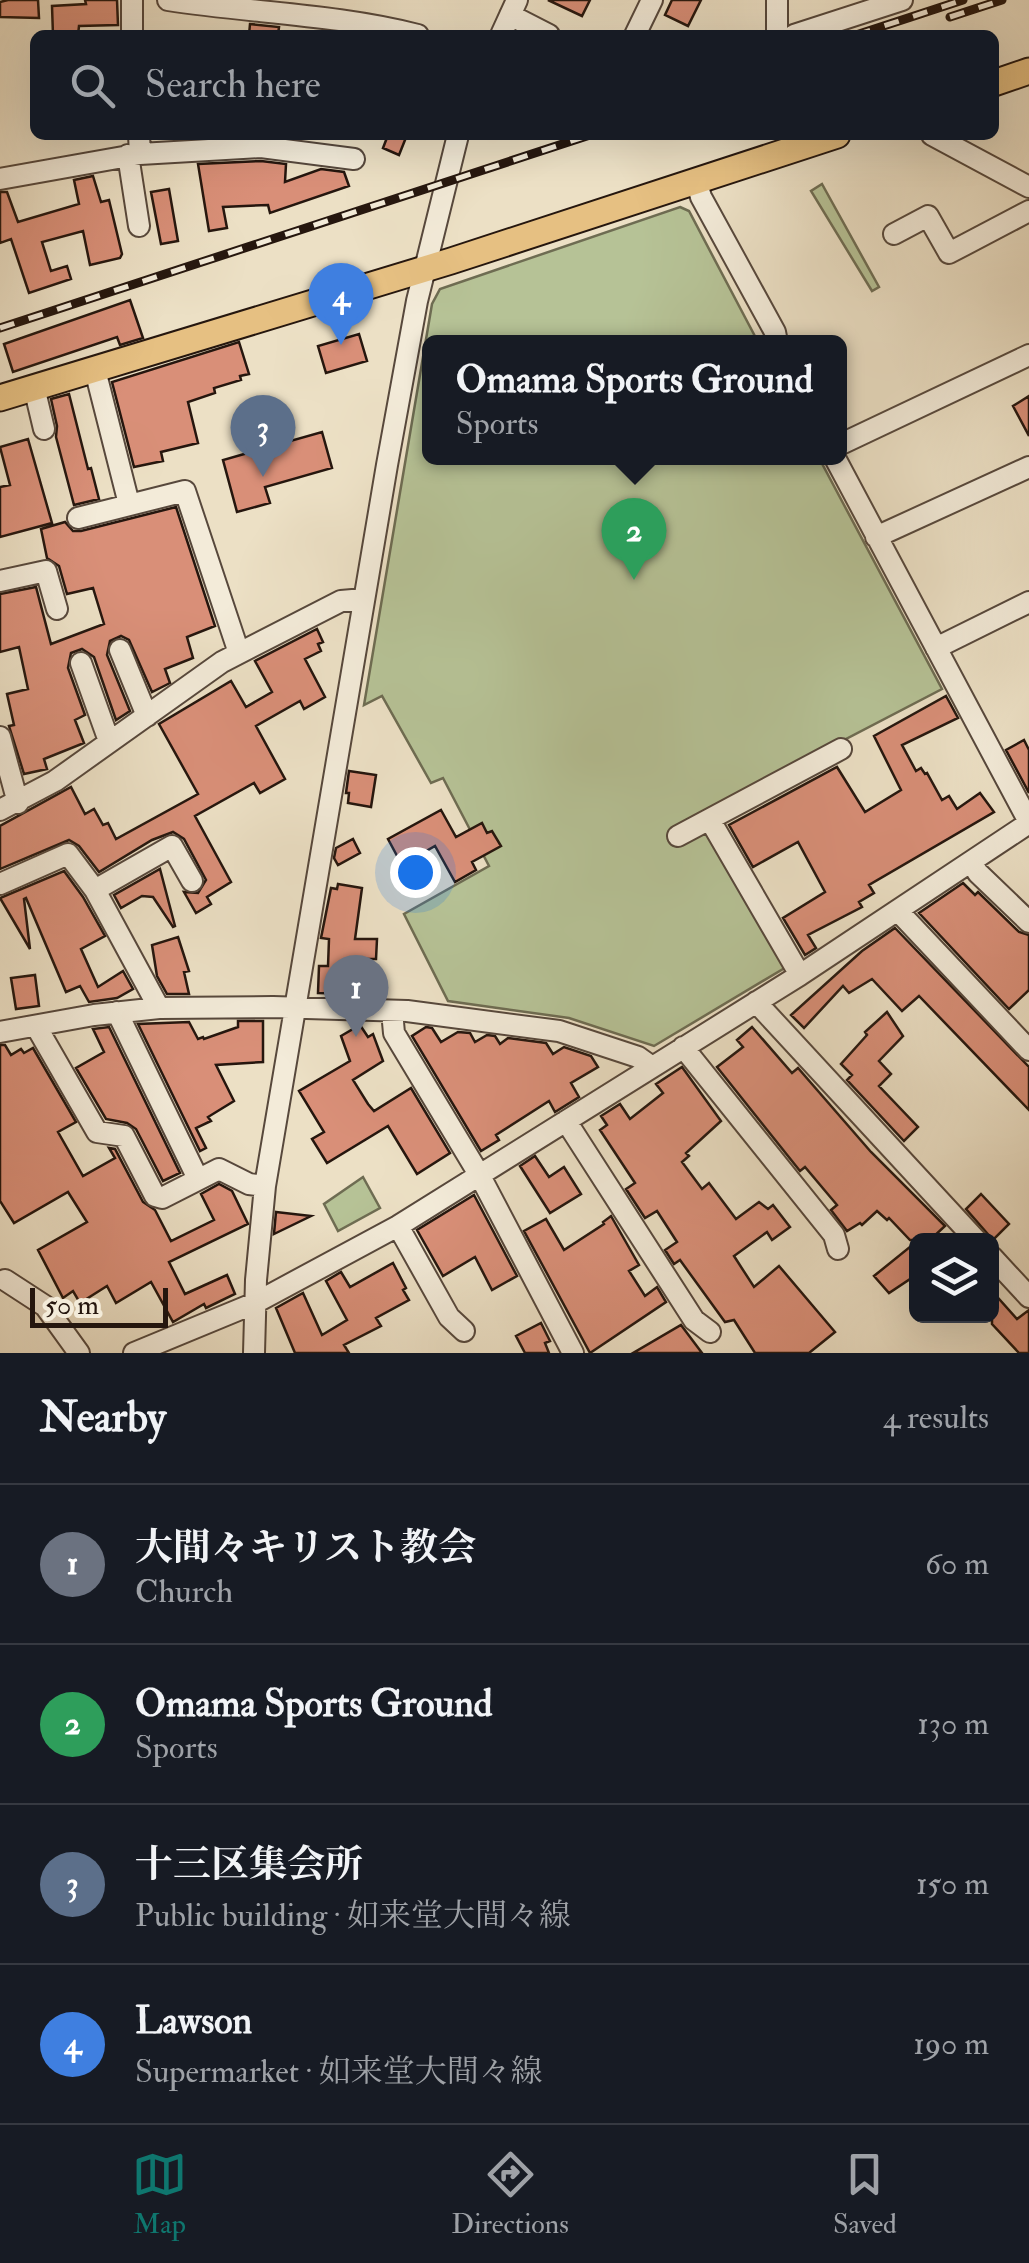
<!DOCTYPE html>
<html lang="en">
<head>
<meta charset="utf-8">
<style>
  :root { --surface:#171b24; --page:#20242c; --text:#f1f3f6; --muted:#9ea1a6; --line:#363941; --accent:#0f766e }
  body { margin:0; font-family:"IM FELL Double Pica","Noto Serif JP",serif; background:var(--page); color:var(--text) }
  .controls { position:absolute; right:30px; bottom:30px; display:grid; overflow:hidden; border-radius:15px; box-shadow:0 10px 40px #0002 }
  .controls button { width:90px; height:90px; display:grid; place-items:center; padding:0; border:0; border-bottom:2px solid var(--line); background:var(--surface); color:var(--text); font:50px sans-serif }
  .scale { position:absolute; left:30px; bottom:25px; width:138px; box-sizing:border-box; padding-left:10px; border:5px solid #25160e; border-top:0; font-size:28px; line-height:35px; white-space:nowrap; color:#25160e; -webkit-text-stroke:8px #f3ebd9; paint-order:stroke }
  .you { position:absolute; left:415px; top:872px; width:35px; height:35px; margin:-25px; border:8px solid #fff; border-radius:50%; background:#1a73e8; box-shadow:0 0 0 15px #1a73e833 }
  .badge { display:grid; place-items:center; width:65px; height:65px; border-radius:50%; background:var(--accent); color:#fff; font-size:32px; font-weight:700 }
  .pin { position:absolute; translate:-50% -82px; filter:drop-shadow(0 2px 5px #0008) }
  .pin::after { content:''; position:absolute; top:52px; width:35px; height:30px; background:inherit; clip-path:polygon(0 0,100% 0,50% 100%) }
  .popup { position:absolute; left:422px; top:335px; width:425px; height:130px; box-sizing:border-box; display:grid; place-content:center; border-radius:15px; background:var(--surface); filter:drop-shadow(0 2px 8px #0005); font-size:32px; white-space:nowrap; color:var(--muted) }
  .popup b { font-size:38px; color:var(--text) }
  .popup::after { content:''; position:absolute; left:50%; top:100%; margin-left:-20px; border:20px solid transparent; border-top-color:var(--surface) }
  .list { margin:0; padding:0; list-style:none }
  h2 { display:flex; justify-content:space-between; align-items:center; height:130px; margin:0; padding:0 40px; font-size:42px }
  h2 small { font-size:32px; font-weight:400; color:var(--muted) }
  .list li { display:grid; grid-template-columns:65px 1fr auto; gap:30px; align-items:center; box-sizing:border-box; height:160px; padding:0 40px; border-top:2px solid var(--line) }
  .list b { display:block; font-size:38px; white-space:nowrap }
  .list p { margin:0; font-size:32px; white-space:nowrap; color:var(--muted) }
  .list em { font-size:32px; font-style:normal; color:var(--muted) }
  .icon { flex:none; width:55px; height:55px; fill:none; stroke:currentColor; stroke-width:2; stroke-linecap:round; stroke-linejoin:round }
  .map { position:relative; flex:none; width:1029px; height:1353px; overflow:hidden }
  .search { position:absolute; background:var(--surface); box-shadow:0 10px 40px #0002; left:30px; right:30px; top:30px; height:110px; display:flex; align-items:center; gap:25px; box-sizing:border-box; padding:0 35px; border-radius:15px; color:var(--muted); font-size:38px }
  .sheet { height:770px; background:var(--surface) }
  nav { display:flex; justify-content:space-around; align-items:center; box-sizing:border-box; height:140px; border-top:2px solid var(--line); background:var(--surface); font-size:28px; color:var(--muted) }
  nav a { display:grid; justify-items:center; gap:5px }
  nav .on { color:var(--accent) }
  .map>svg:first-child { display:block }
  .green { fill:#b6c296; stroke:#6e6c52; stroke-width:2.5 }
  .building { fill:#d98f78; stroke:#25160e; stroke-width:2.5 }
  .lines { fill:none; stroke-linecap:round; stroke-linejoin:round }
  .minor-casing { stroke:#57483c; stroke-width:24 }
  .major-casing { stroke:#25160e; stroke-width:29 }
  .minor { stroke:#f3ebd9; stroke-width:20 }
  .major { stroke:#e6c082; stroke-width:25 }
  .rail-casing { stroke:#25160e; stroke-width:9 }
  .rail { stroke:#f3ebd9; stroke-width:5; stroke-dasharray:15; stroke-linecap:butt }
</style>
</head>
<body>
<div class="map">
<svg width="1029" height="1353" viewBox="0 0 1029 1353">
  <rect width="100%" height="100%" fill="#ece0c5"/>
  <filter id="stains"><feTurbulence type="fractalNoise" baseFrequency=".002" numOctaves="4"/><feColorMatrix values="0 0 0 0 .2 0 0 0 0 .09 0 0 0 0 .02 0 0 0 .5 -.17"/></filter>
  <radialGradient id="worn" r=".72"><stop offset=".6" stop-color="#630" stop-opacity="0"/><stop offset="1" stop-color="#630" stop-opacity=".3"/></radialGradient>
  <path class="green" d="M822,184l57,103 -7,4 -61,-100z
    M680,207l9,4 69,131h-329v116h390l123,231 -267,139 27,3 10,4 76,131 -134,80 -85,-28 -121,-17 -44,-87 85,-48 -46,-88 -12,5 -49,-87 -18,9 68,-401 8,-15z
    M363,1177l17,31 -42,23 -14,-27z"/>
  <path class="building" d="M8,0h30l1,18 -39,-1v-15z
    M85,0h32l1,25 -39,1 -1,9h-25l-1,-29 34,-2z
    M548,0h42l-8,16z
    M672,0h29l-13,26 -23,-11z
    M250,24l29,3 -1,8h-29z
    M388,135h19l-8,20 -16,-7z
    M261,161l25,3 -1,18 36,-13 23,3 5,14 -79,27 -2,-8 -45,2 4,21 -18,3 -11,-67z
    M93,176l8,26 8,-2 13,54 -2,4 -30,7 -7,-34 -41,11 9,29 16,-5 4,13 -42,14 -18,-54 -11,4v-51h7l11,30 61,-18 -5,-24z
    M169,189l9,52 -17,3 -10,-52z
    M130,300l13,38 -23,7 -3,-8 -104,35 -9,-28z
    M359,334l8,27 -41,12 -8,-27z
    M239,342l10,32 -9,2 1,4 -27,8 1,5 -27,9 10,41 -37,9 2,9 -29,6 -22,-85z
    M69,394l19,75 3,-1 8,31 -25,6 -18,-68 1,-11 -6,-27z
    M1029,396v40l-16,-30z
    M322,432l10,36 -67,19 5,16 -33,9 -14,-52z
    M28,439l24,84 -52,14v-50l10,-2 -10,-38z
    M176,507l39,119 -28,11 6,21 -28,11 5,14 -18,9 -23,-52 -8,-4 -11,5 -3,14 23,56 -14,9 -22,-63 -12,-8 -11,4 -3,15 17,47 -10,5 9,23 -40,16 3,10 -23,5 -15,-48 5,-1 -7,-31 21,-5 -9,-42 -19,5v-58l36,-7 15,57 53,-20 -11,-36 -26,6 -8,-28 -12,-8 -6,-29 24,-7 8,9h8z
    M317,629l6,13 -5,2 3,7 -16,8 20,38 -21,12 -4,-8 -44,25 29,53 -25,14 -6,-10 -59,33 36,66 -24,15 4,7 -15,9 -12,-21 14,1 8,-13 -22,-41 -11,-7 -21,8 -53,32 -20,-26 -10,-6 -69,29v-43l71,-39 14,27 9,-5 9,16 5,-2 8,16 82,-45 -39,-70 72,-43 15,26 26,-15 -17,-31z
    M946,696l12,22 -56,27 14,26 5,-3 4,6 2,-1 15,27 7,-4 8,13 23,-16 14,19 -125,73 5,8 -15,9 3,5 -54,28 8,13 -11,7 -22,-37 42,-26 -27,-50 -45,25 -24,-42 108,-58 28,45 36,-22 -27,-54z
    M1024,740l5,10v43l-23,-43z
    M349,771l27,4 -5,32 -23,-4 1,-10h-3z
    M441,810l15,27 26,-14 5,10 5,-2 9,15 -29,16 4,8 -21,12 -20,-36 -33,19 -14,-26z
    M353,839l7,14 -22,12 -4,-7 2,-10z
    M160,869l15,57 -2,1 -20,-30 -11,-1 -21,12 -7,-13z
    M64,871l19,26 22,39 -24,13 17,38 25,-16 10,18 -16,9 -28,4 -9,-16 -14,6 -40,-94 -2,1 6,50 -30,-51z
    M963,883l12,12 3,-3 41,40 10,3v55l-20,19 -90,-96z
    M338,884l24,4 -7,51h22l-1,20h-19l-1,35 -38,-1 1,-27h9l1,-27 -8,-1 10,-50 6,1z
    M895,928l134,139v43l-110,-114 -17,15 -30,-32 -23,14 -6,-7 -39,42 -13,-13 71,-64z
    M178,937l11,34 -5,1 5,22h-22l-10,-18 -5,-31z
    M35,975l4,31 -23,3 -5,-31z
    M887,1012l16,24 -24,25 12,13 -12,12 39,41 -14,14 -57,-61 5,-5 -11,-11 26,-29 -2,-3z
    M238,1021h25v41l-47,3 18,36 -26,16 3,4 -15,7 10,20 -6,3 -62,-127 51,-2 9,17 5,-2 1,2 34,-12z
    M360,1025l8,12 5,-3 10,27 -30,19 15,24 6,7 37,-23 39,65 -33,21 -29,-48 -61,37 -15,-24 12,-7 -25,-41 51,-30 -9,-25z
    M109,1027l71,146 -17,8 -27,-52 -9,-6 -21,-4 -30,-51 28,-16 -11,-23z
    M426,1027l6,1 9,14 17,-10 12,1 5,9 12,-7 8,1 5,8 8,-6 38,5 7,11 11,-7 27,9 7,11 -27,16 8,14 -24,15 -6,-11 -53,34 3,5 -18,11 -69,-115z
    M752,1027l40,46 6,-5 73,84 74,74 -15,14h-20l-21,-22 -2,2 -10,-9 -15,14 -2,-2 -13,8 -16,-21 6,-5 -32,-38 -5,4 -83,-104 26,-20 -6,-7z
    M0,1045h5l6,10 10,-6 3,4 9,-5 43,74 -18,10 25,44 32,-18 -6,-10 6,1 28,53 12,8 16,31 43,-21 -13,-26 18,-10 13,7 16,33 -79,38 16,32 42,-19 8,19 -29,14 -2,-4 -31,18 -22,-40 -35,21 -9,-17 -27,17 -7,-12 -10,7 -25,-48 49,-28 -19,-30 -54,31 -14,-22z
    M682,1067l39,54 -35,32 3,3 -7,6 20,27 7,-6 27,36 23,-17 9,7 5,-4 17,22 -18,13 -5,-8 -33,24 20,31 25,-21 56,66 -26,21h-54l-21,-33 -9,2 -45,-62 -6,4 -9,-14 12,-8 -20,-31 -12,7 -19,-29 9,-6 -35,-53 7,-5 -6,-9 19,-12 10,15 33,-26 -7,-9z
    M535,1156l14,21 15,-10 17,27 -31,19 -30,-47z
    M981,1194l28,30 -16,16 -27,-31z
    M474,1195l43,81 -25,14 -17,-33 -32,19 -26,-46z
    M276,1212l35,4 -37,18z
    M611,1216l28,49 -10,6 16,25 12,-9 9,15 -76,51 -66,-122 22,-12 18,31 40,-26 -1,-2z
    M916,1242v33l-27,18 -15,-17z
    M393,1263l13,25 -3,2 6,10 -33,18 5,8 -37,19 5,8h-54l-19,-45 27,-15 19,42 25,-15 -21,-39 15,-9 9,15z
    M992,1291l25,28 12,-9v43h-10l-27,-29z
    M541,1323l9,18 -5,2 4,10h-24l-9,-17z
    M681,1325l21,28h-69z"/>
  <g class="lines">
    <defs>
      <path id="minor" d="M132,0v35
        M168,0c84,13 168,14 250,35
        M777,0v35
        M510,15l39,20
        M501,35l16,-35
        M635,35l17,-35
        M794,35l108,-35
        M932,135l97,52
        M140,154l121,-7 93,12
        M128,155l11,71
        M0,179l140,-25 -1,-19
        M696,180l5,17 74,135 2,10
        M894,234l34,-18 21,37 80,-42
        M95,370l34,134
        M34,387l10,42
        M839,445l190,-90
        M835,458l194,364
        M78,518l107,-27 54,162
        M876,537l153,-70
        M0,581l46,-10 11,38
        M936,648l93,-46
        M120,650l27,66
        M81,663l28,78
        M0,737l18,66
        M0,810l55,-29 167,-119 119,-61 23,-2
        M710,820l90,155
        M678,836l163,-87
        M971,862l7,11 51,49
        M0,884l68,-30 27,36 64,118
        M95,890l77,-44 20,35
        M898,911l131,139
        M756,1002l220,238
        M392,1011l2,22 86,143 93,177
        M117,1012l81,167
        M36,1026l61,106 27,4 31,60 7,2 57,-29 30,15 16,2
        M0,1032l94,-17 65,-7 114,-1 134,4 152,20 79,26 14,10
        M683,1047l151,188 4,14
        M566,1121l128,199 16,12
        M398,1226l51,91 15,14
        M992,1257l37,40
        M5,1280l40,26 34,47
        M134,1353l121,-50 143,-77 402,-251 229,-152
        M254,1353l2,-73 9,-94 122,-721 30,-164 41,-166"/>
      <path id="major" d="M994,83l35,-12
        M0,398l451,-137 386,-126"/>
    </defs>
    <use href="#minor" class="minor-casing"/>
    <use href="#major" class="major-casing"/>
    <use href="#minor" class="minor"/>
    <use href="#major" class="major"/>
    <defs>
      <path id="rail" d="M950,17l52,-17
        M856,35l107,-35
        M0,328l590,-193"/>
    </defs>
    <use href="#rail" class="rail-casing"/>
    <use href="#rail" class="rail"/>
  </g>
  <rect width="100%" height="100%" filter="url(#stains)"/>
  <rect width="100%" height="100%" fill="url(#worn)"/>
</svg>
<div class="controls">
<button><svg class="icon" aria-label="layers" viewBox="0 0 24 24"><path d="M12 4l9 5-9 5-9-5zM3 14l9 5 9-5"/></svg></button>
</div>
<div class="scale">50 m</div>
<div class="you"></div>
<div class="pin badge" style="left:356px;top:1037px;background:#6b7280">1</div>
<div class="pin badge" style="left:634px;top:580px;background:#2e9e5b">2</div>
<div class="popup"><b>Omama Sports Ground</b>Sports</div>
<div class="pin badge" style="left:263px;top:477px;background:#5c6f8a">3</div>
<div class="pin badge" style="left:341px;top:345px;background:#3f7fe0">4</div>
<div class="search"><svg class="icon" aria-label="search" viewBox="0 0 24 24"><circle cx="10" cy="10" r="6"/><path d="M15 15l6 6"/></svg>Search here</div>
</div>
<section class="sheet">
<h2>Nearby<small>4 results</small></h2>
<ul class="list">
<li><span class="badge" style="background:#6b7280">1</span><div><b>大間々キリスト教会</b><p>Church</p></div><em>60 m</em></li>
<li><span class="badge" style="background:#2e9e5b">2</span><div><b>Omama Sports Ground</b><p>Sports</p></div><em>130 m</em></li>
<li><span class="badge" style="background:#5c6f8a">3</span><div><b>十三区集会所</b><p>Public building · 如来堂大間々線</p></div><em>150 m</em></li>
<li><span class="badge" style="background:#3f7fe0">4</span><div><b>Lawson</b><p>Supermarket · 如来堂大間々線</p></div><em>190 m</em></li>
</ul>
</section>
<nav>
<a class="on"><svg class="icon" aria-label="map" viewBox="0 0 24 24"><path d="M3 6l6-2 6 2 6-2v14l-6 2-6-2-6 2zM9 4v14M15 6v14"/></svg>Map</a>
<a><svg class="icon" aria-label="directions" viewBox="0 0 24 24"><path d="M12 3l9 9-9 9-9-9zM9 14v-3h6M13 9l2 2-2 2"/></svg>Directions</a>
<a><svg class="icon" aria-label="saved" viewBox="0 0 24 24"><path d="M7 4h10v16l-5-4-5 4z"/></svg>Saved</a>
</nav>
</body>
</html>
